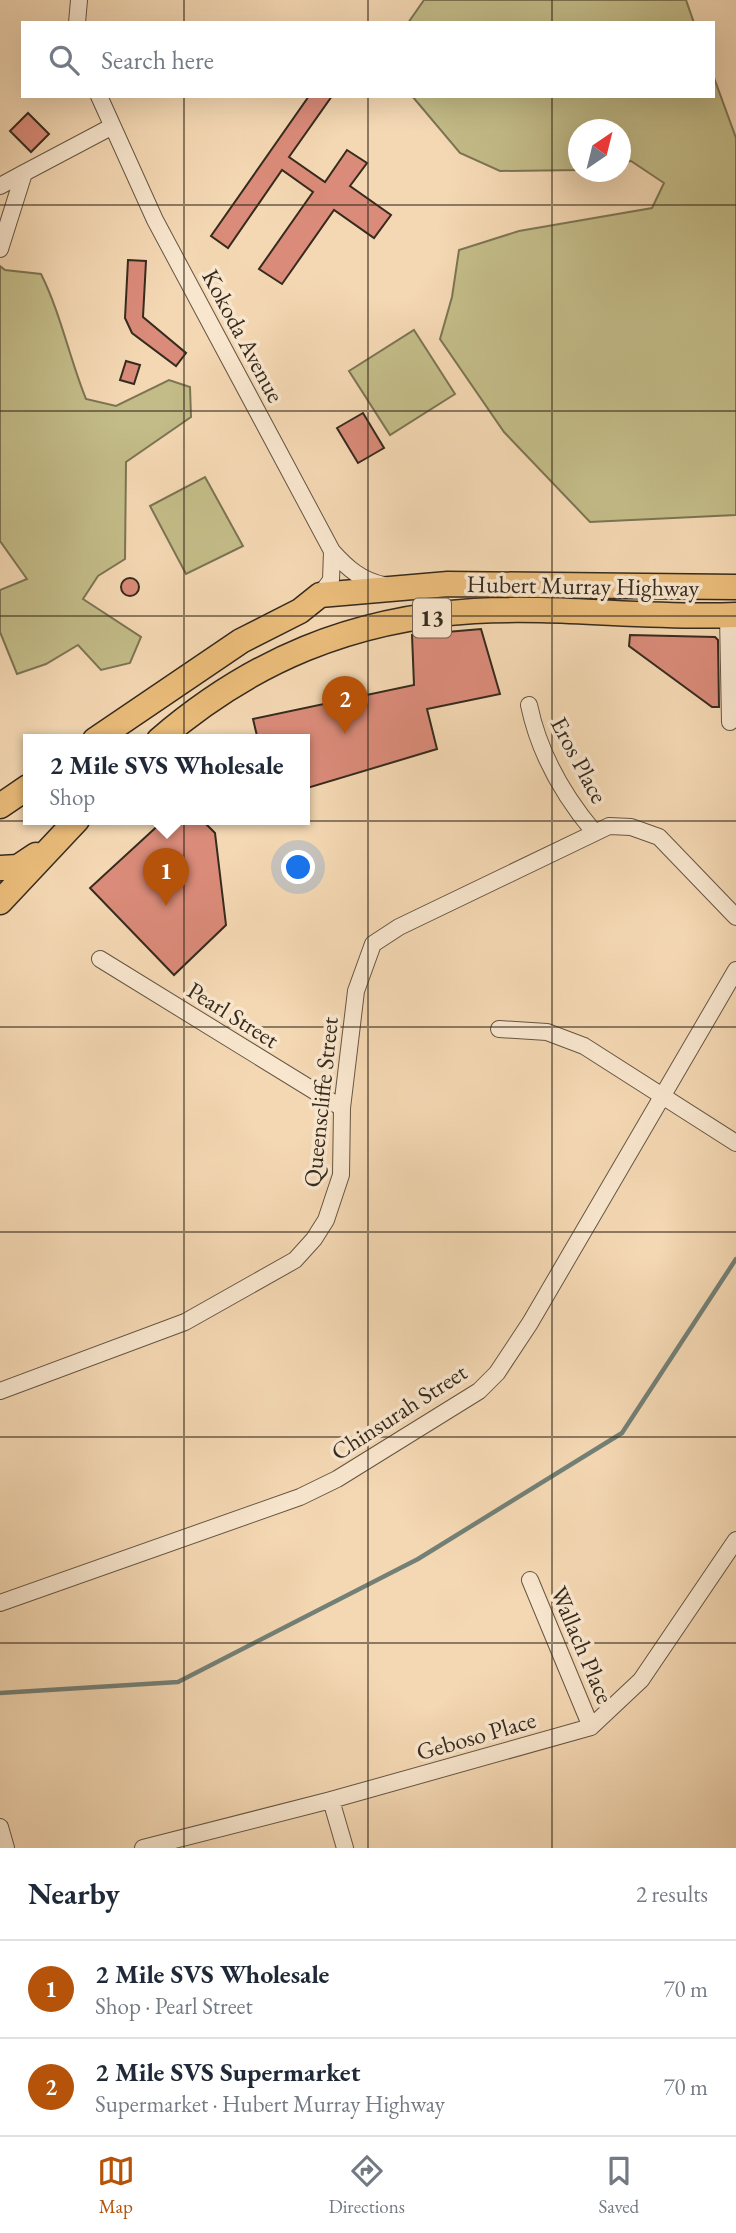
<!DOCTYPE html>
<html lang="en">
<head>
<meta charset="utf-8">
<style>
  :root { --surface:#fff; --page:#f2f2f3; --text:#1f2937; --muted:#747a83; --line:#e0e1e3; --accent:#b45309 }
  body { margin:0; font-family:"EB Garamond",serif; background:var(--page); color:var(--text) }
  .compass { position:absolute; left:568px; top:119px; width:63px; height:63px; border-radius:50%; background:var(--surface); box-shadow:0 7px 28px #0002; rotate:35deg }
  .you { position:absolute; left:299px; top:868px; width:24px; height:24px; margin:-18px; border:5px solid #fff; border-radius:50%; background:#1a73e8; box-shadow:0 0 0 10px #1a73e833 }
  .badge { display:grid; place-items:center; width:46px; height:46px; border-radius:50%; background:var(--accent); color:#fff; font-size:23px; font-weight:700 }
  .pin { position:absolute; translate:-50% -58px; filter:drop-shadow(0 2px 4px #0008) }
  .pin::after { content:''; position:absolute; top:37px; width:24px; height:21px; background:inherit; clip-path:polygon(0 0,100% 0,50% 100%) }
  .popup { position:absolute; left:23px; top:734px; width:287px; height:91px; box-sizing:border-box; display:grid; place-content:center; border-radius:0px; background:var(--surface); filter:drop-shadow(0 2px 5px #0005); font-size:23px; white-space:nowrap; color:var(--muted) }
  .popup b { font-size:26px; color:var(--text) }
  .popup::after { content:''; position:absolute; left:50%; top:100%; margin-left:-14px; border:14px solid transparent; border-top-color:var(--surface) }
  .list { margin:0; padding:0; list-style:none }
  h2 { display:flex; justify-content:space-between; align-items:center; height:91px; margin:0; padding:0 28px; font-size:30px }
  h2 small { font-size:23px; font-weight:400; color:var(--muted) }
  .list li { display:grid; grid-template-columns:46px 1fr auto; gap:21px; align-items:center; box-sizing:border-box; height:98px; padding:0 28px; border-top:2px solid var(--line) }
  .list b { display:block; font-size:26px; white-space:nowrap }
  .list p { margin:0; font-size:23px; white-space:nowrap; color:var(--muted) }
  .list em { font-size:23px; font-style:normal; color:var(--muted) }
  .icon { flex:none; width:38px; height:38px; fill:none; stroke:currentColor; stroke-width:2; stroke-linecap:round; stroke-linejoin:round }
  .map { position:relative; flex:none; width:736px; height:1848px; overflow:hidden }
  .search { position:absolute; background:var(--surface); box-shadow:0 7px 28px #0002; left:21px; right:21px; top:21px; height:77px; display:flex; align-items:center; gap:18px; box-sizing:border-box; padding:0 24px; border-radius:0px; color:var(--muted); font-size:26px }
  .sheet { height:287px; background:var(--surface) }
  nav { display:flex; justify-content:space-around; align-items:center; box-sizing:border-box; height:98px; border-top:2px solid var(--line); background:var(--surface); font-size:19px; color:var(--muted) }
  nav a { display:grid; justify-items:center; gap:4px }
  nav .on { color:var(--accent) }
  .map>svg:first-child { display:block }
  .green { fill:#c3bc88; stroke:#7c7453; stroke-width:2 }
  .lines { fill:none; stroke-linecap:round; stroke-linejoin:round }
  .stream { stroke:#738076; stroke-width:4.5 }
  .building { fill:#da8b79; stroke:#362b1e; stroke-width:2 }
  .minor-casing { stroke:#665643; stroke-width:18 }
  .highway-casing { stroke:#362b1e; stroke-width:27 }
  .minor { stroke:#f8e6ce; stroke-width:16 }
  .highway { stroke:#eabc7a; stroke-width:24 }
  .grid { fill:none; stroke:#362b1e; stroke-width:2; stroke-opacity:0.55 }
  .labels { text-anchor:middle; stroke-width:7; stroke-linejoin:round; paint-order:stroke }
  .shield { fill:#f8e6ce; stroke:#706353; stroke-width:2 }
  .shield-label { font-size:23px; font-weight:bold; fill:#362b1e }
  .street-label { font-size:24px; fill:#362b1e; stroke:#f8e6ce }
</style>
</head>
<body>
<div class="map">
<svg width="736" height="1848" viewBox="0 0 736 1848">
  <rect width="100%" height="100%" fill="#f4d8b3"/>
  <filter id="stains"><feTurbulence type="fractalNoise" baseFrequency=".00286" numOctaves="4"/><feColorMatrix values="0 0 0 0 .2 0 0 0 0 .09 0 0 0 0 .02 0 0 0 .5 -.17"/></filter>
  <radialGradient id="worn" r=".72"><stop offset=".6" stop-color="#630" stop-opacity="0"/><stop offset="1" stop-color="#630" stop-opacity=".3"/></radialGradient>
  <path class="green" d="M424,0h262l8,23h-286z
    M713,75l23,63v377l-146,7 -86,-90 -64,-93 12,-42 7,-47 60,-19 133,-23 12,-25 -33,-22 -10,2 -1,-33h-42v40l-78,1 -40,-18 -48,-57h301z
    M0,266l5,4 36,4c20,40 28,83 45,125l30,7 53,-26 21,7 1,30 -65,45 -1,97 -27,17 -15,23 58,38 -11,26 -29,7 -23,-25 -32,19 -29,10 -17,-42v-42l27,-11 -27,-38z
    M414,330l41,64 -65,41 -41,-64z
    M205,477l38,69 -57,28 -36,-68z"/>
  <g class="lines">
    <path class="stream" d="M0,1693l178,-11 240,-123 204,-126 114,-174"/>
  </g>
  <path class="building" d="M309,96h23l-43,61 36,25 22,-32 20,13 -17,23 41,29 -17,23 -40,-28 -52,74 -23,-15 54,-77 -31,-22 -54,78 -17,-12z
    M28,113l21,21 -18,18 -21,-21z
    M128,260l18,1 -3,56 43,36 -10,13 -44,-33 -7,-15z
    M126,361l14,4 -6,19 -14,-4z
    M363,413l21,35 -26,15 -21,-35z
    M121 587a9 9 0 1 1 18 0a9 9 0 1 1-18 0Z
    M481,629l19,65 -73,15 10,40 -133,40v-49h-46l-5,-21 161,-34 -2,-50z
    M630,635l85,2 3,3 1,67h-7l-83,-61z
    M164,820h38l13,13 11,92 -52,50 -84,-87z"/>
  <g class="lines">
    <defs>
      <path id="minor" d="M77,23l2,-23
        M99,96l56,124 177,331 -1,29 -11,15
        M0,186l24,-13
        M0,249l24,-76 87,-46
        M332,551c15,17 30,30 52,34
        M728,616l2,106
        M529,705c10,48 34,90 65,127
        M100,959l242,149
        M499,1029l48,3 37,14 152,97
        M0,1391l185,-69 110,-62 19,-21 12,-19 15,-45 1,-67 14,-117 17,-47 26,-17 210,-101 22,1 28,10 77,80
        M530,1580l61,147
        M0,1603l300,-106 37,-18 142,-88 18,-18 33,-50 206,-353
        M331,1800l14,48
        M0,1827l6,21
        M143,1848l188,-48 260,-73 50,-47 95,-140"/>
      <path id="highway" d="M95,740l146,-99 59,-30 20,-16 128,-11 288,3
        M159,740c93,-80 193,-121 315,-129 87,-5 175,8 262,4
        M0,806l28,-19
        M0,868l18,-1 18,-12
        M0,902l77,-82"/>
    </defs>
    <use href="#minor" class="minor-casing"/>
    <use href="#highway" class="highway-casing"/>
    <use href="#minor" class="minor"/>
    <use href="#highway" class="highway"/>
  </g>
  <path class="grid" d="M184,0v23M368,0v23M552,0v23M184,96v1752M368,96v1752M552,96v1752M0,205h736M0,411h736M0,616h736M0,821h736M0,1027h736M0,1232h736M0,1437h736M0,1643h736"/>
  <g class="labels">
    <rect class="shield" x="413" y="598.5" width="38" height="39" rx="5"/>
    <g class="shield-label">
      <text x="432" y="626">13</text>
    </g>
    <g class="street-label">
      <text transform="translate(243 336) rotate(62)" y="8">Kokoda Avenue</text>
      <text transform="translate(583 586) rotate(1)" y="8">Hubert Murray Highway</text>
      <text transform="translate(579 760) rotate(62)" y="8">Eros Place</text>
      <text transform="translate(233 1015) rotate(32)" y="8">Pearl Street</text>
      <text transform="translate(321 1102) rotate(-84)" y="8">Queenscliffe Street</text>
      <text transform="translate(399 1412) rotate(-33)" y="8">Chinsurah Street</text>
      <text transform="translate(582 1645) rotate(67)" y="8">Wallach Place</text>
      <text transform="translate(476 1736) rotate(-16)" y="8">Geboso Place</text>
    </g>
  </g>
  <rect width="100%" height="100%" filter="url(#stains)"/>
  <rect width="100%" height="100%" fill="url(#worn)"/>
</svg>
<svg class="compass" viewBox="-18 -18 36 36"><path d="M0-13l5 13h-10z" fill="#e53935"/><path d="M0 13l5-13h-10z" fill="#747a83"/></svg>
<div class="you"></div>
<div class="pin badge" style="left:166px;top:906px">1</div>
<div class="popup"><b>2 Mile SVS Wholesale</b>Shop</div>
<div class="pin badge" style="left:345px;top:734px">2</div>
<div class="search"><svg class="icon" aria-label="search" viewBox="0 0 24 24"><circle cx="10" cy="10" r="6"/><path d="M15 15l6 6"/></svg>Search here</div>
</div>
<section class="sheet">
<h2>Nearby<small>2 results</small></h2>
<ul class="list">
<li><span class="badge">1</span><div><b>2 Mile SVS Wholesale</b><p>Shop · Pearl Street</p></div><em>70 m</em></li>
<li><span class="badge">2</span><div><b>2 Mile SVS Supermarket</b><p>Supermarket · Hubert Murray Highway</p></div><em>70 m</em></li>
</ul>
</section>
<nav>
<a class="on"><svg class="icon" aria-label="map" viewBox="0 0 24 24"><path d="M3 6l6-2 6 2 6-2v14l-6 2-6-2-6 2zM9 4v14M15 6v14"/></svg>Map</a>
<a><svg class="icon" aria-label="directions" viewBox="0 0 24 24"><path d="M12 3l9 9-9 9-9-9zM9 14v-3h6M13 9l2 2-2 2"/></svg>Directions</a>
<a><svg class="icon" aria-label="saved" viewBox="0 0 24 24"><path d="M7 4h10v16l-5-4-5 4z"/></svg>Saved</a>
</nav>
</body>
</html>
